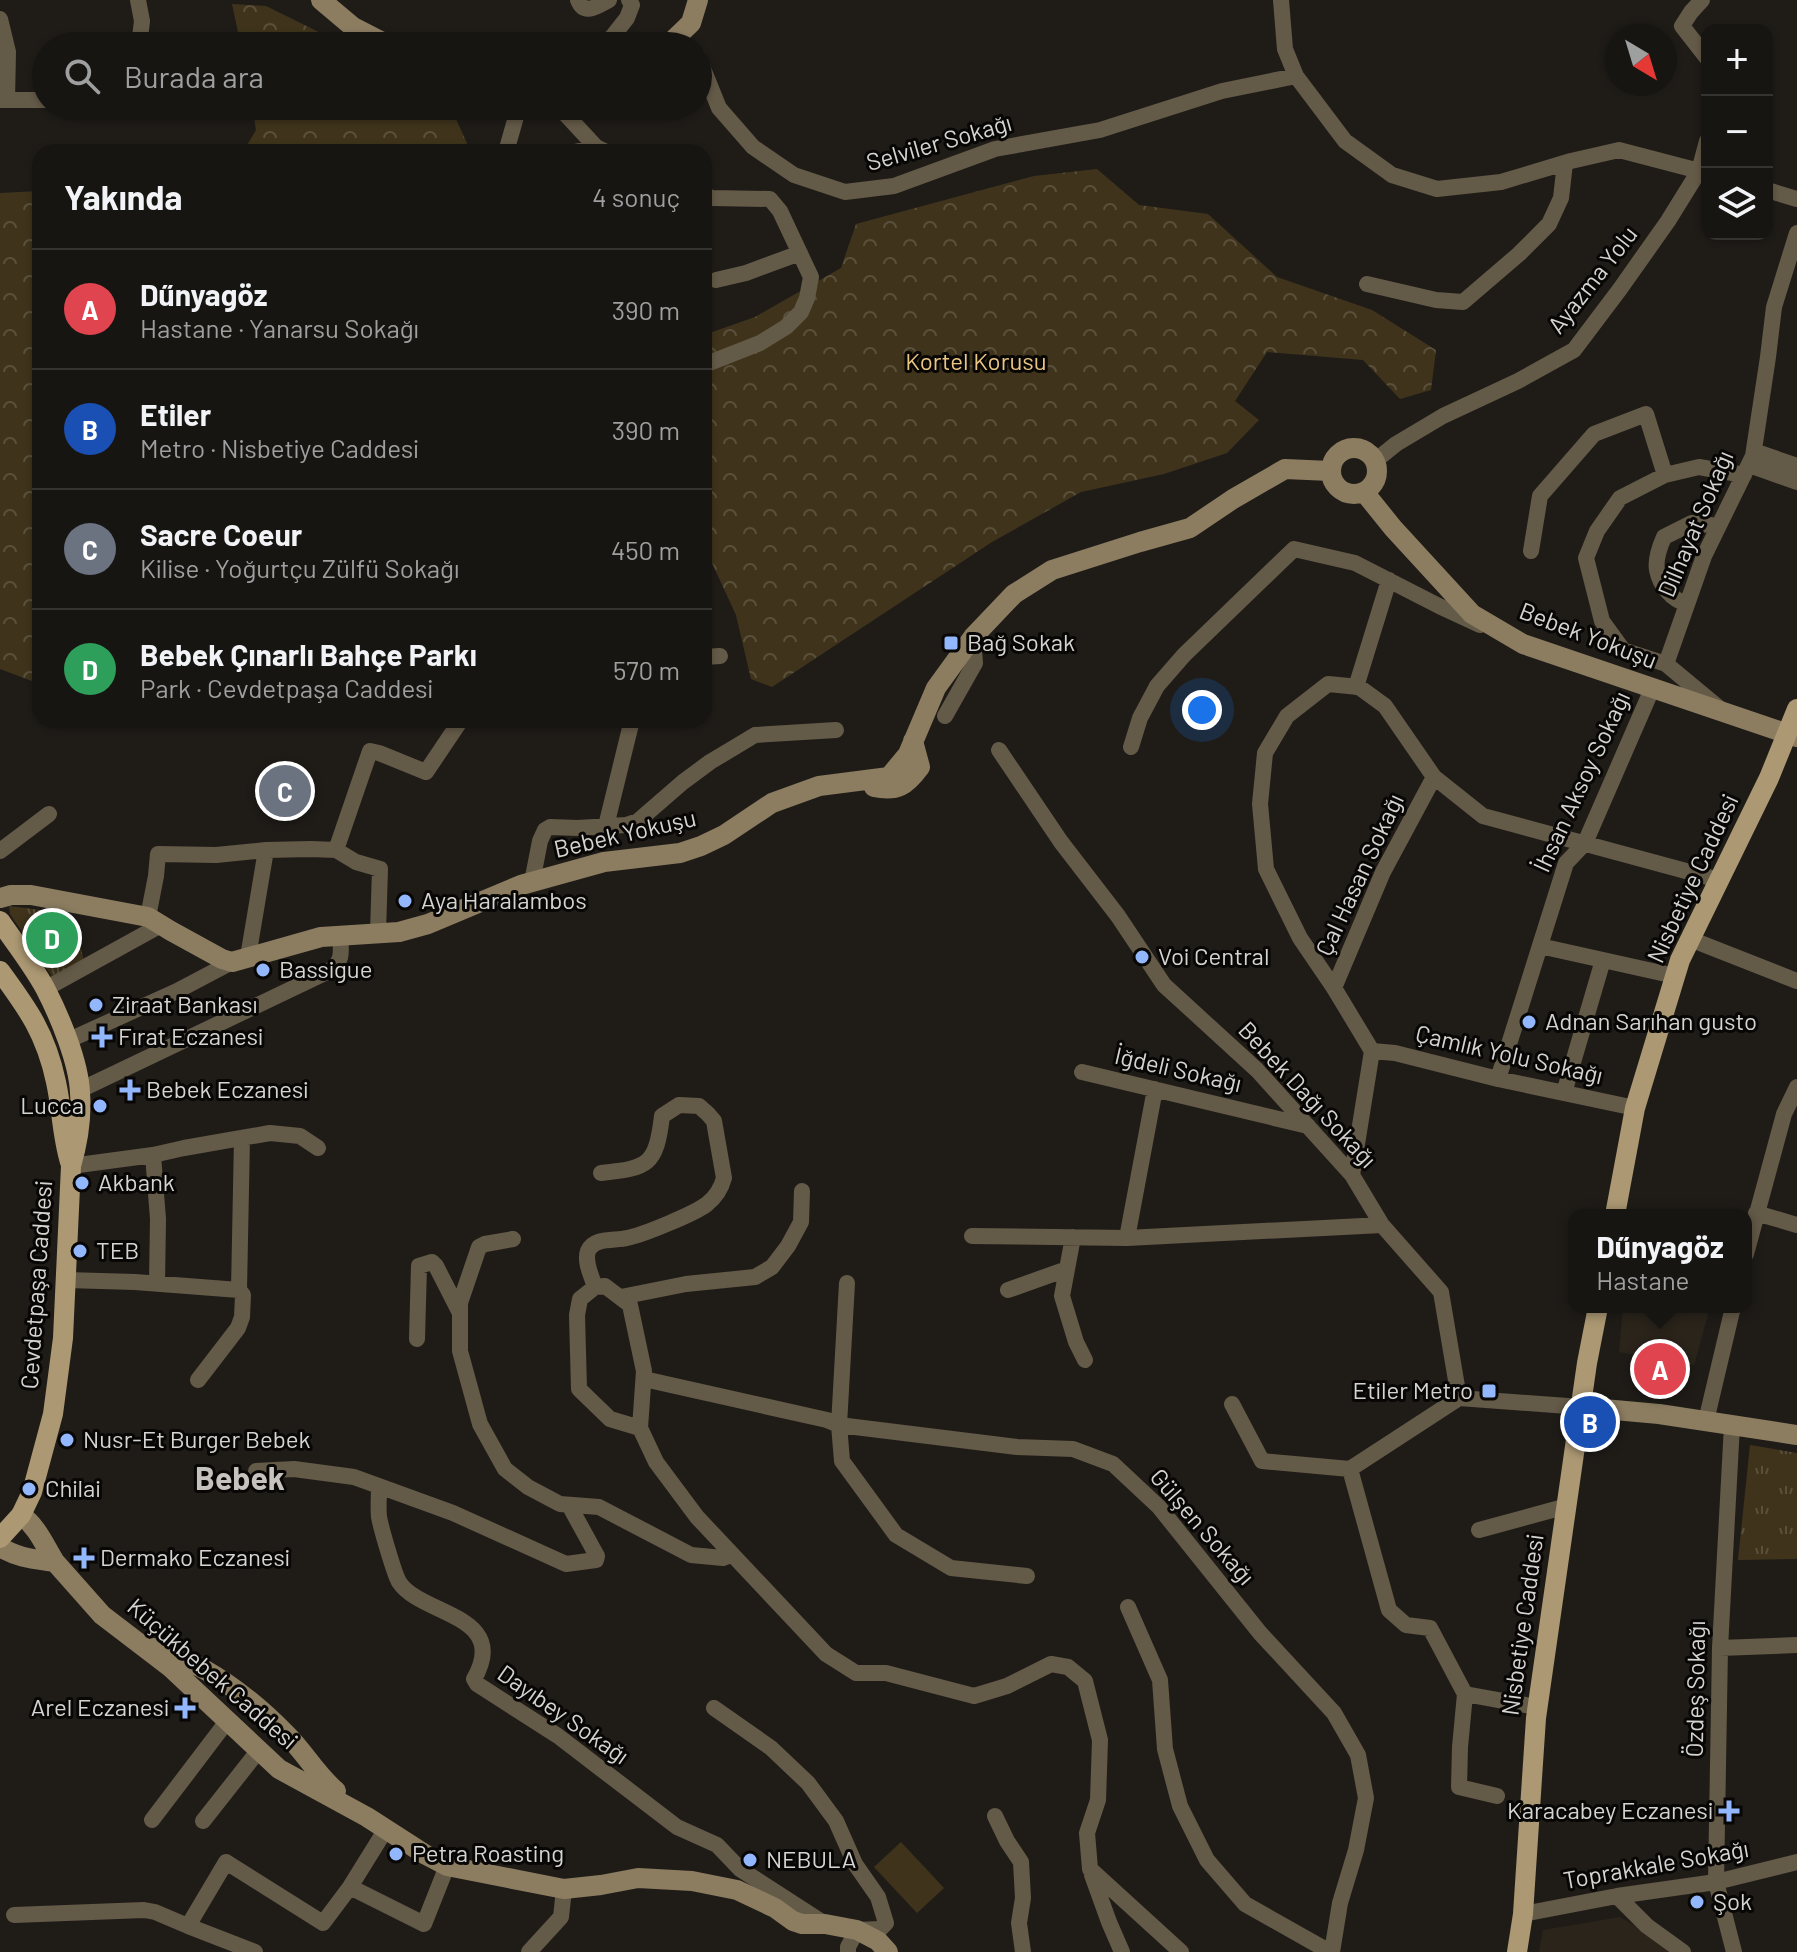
<!DOCTYPE html>
<html lang="tr">
<head>
<meta charset="utf-8">
<style>
  :root { --surface:#171512; --page:#201e1b; --text:#f1f3f6; --muted:#9e9f9f; --line:#363432; --accent:#93b7fd }
  body { margin:0; font-family:Barlow,sans-serif; background:var(--page); color:var(--text) }
  .controls { position:absolute; right:24px; top:24px; display:grid; overflow:hidden; border-radius:16px; box-shadow:0 2px 6px #0004 }
  .controls button { width:72px; height:72px; display:grid; place-items:center; padding:0; border:0; border-bottom:2px solid var(--line); background:var(--surface); color:var(--text); font:40px sans-serif }
  .compass { position:absolute; left:1605px; top:24px; width:72px; height:72px; border-radius:50%; background:var(--surface); box-shadow:0 2px 6px #0004; rotate:142deg }
  .you { position:absolute; left:1202px; top:710px; width:28px; height:28px; margin:-20px; border:6px solid #fff; border-radius:50%; background:#1a73e8; box-shadow:0 0 0 12px #1a73e833 }
  .badge { display:grid; place-items:center; width:52px; height:52px; border-radius:50%; background:var(--accent); color:#fff; font-size:26px; font-weight:700 }
  .pin { position:absolute; translate:-50% -50%; border:4px solid #fff; box-shadow:0 2px 8px #0006 }
  .popup { position:absolute; left:1568px; top:1209px; width:184px; height:104px; box-sizing:border-box; display:grid; place-content:center; border-radius:16px; background:var(--surface); filter:drop-shadow(0 2px 6px #0005); font-size:26px; white-space:nowrap; color:var(--muted) }
  .popup b { font-size:30px; color:var(--text) }
  .popup::after { content:''; position:absolute; left:50%; top:100%; margin-left:-16px; border:16px solid transparent; border-top-color:var(--surface) }
  .list { margin:0; padding:0; list-style:none }
  h2 { display:flex; justify-content:space-between; align-items:center; height:104px; margin:0; padding:0 32px; font-size:34px }
  h2 small { font-size:26px; font-weight:400; color:var(--muted) }
  .list li { display:grid; grid-template-columns:52px 1fr auto; gap:24px; align-items:center; box-sizing:border-box; height:120px; padding:0 32px; border-top:2px solid var(--line) }
  .list b { display:block; font-size:30px; white-space:nowrap }
  .list p { margin:0; font-size:26px; white-space:nowrap; color:var(--muted) }
  .list em { font-size:26px; font-style:normal; color:var(--muted) }
  .icon { flex:none; width:44px; height:44px; fill:none; stroke:currentColor; stroke-width:2; stroke-linecap:round; stroke-linejoin:round }
  .map { position:relative; flex:none; width:1797px; height:1952px; overflow:hidden }
  .search { position:absolute; background:var(--surface); box-shadow:0 2px 6px #0004; left:32px; top:32px; width:680px; height:88px; display:flex; align-items:center; gap:20px; box-sizing:border-box; padding:0 28px; border-radius:44px; color:var(--muted); font-size:30px }
  .panel { position:absolute; background:var(--surface); box-shadow:0 2px 6px #0004; left:32px; top:144px; width:680px; height:584px; border-radius:24px }
  .map>svg:first-child { display:block }
  .built { fill:#2a241b }
  .grass { fill:#3f331b }
  .forest { fill:url(#forest-crowns) }
  .park { fill:url(#park-tufts) }
  .lines { fill:none; stroke-linecap:round; stroke-linejoin:round }
  .street { stroke:#645a48; stroke-width:16 }
  .secondary { stroke:#8c7d61; stroke-width:20 }
  .primary { stroke:#ac9873; stroke-width:20 }
  .poi-dot { fill:#93b7fd; stroke:#080706; stroke-width:3 }
  .labels { text-anchor:middle; stroke-width:6; stroke-linejoin:round; paint-order:stroke }
  .street-label { font-size:24px; fill:#d5d4d1; stroke:#080706 }
  .park-label { font-size:24px; fill:#ebc681; stroke:#080706 }
  .poi-label { font-size:24px; fill:#d5d4d1; stroke:#080706; text-anchor:start }
  .district-label { font-size:32px; font-weight:bold; fill:#c6c2bd; stroke:#080706 }
</style>
</head>
<body>
<div class="map">
<svg width="1797" height="1952" viewBox="0 0 1797 1952">
  <defs>
    <pattern id="forest-crowns" width="20" height="18" patternUnits="userSpaceOnUse" patternTransform="scale(2)"><rect width="20" height="18" fill="#3f331b"/><path d="M2 6a3 3 0 1 1 6 0M12 15a3 3 0 1 1 6 0" fill="none" stroke="#5a503b"/></pattern>
    <pattern id="park-tufts" width="24" height="20" patternUnits="userSpaceOnUse" patternTransform="scale(2)"><rect width="24" height="20" fill="#3f331b"/><path d="M3 7l-1-3M5 7V3M7 7l1-3M15 17l-1-3M17 17v-4M19 17l1-3" fill="none" stroke="#5a503b"/></pattern>
  </defs>
  <rect width="100%" height="100%" fill="#1f1c18"/>
  <path class="built" d="M1623,1307h87l-16,58 -75,-13z
    M1620,1917l60,35h-141l4,-22z"/>
  <path class="grass" d="M901,1842l43,46 -27,25 -43,-46z"/>
  <path class="forest" d="M232,4l34,2 81,40h-106z
    M252,106h198l21,46h-228l13,-22z
    M1097,169l42,36 69,9 69,63 95,33 64,40 -5,40 -31,9 -37,-39 -96,-8 -32,49 24,19 -32,33 -63,21 -83,18 -89,50 -220,145 -21,-8 -15,-64 -24,-52 -8,-47v-181l51,-18 86,-49 15,-44 178,-48z
    M40,191v493l-40,-15v-476z"/>
  <path class="park" d="M9,906l63,8 12,47 -31,17 -43,-64z
    M1750,1445l47,8v106l-59,1z"/>
  <g class="lines">
    <path class="street" d="M138,0l4,21 -3,25
      M578,0c6,16 20,6 31,0
      M1281,0l4,49 11,27 49,65 47,34 45,14 64,-7 70,-21 48,-11 88,23
      M1702,0l-11,12 -9,14 25,32
      M0,19l8,33 -1,48
      M605,46l22,-28 5,-13 -3,-5
      M698,56l21,52 34,39 41,28 51,17 49,-6 101,-37 105,-19 122,-39 74,-15
      M0,100h46
      M558,106l38,41 10,5
      M506,152l13,-46
      M575,152l21,-5
      M1767,190l30,9
      M704,195l8,3 58,1 10,12 31,66 -4,21 -6,14 -15,15 -26,16 -56,22
      M716,280l30,-7 54,-20
      M1367,284l69,16 27,2 56,-48 30,-30 12,-26 4,-35
      M1754,451l43,15
      M1375,461l21,-17 47,-28 75,-35 56,-31 46,-61 48,-68 31,-50 8,-30
      M1749,465l48,17
      M1531,551l9,-55 54,-62 52,-20 19,61
      M1687,604c-15,-4 -27,-18 -30,-34 -2,-11 3,-24 7,-33l28,-14 26,3
      M704,657l16,-1
      M1666,664l38,-108 49,-100 15,-99 6,-50 23,-74
      M1356,687l33,-107
      M1719,708l-53,-44 -43,-14 -21,-29 -16,-63 11,-27 23,-33 45,-23 34,-8 45,8
      M945,716l30,-53 -2,-26
      M1131,747l9,-29 17,-32 27,-31 110,-106 61,14 84,43 41,19
      M999,750l62,92 57,74 46,69 93,85 95,105 30,50 59,67 18,106
      M606,826l26,-106
      M336,850l34,-99 9,2 47,19 35,-52
      M0,851l49,-37
      M532,882l8,-41 5,-11 5,-3 28,1 48,-3 12,-4 45,-39 27,-20 45,-27 81,-5
      M148,917l8,-41 2,-22 58,1 50,-5 45,-1 25,1 20,12 24,7 -2,64
      M1690,939l107,42
      M1540,946l135,30
      M248,957l18,-107
      M1334,988l-34,-50 -34,-69 -6,-65 5,-51 22,-37 41,-32 31,3 26,19 49,71 49,39 236,64
      M45,989l116,-64
      M67,1041l110,-50 55,-29
      M1372,1051l23,2 103,26 137,29
      M1082,1072l226,54
      M1498,1079l68,-216 19,-20 67,-154
      M80,1090l249,-119c15,-10 12,-20 11,-36
      M1564,1093l39,-133
      M153,1155l5,64 -1,65
      M71,1166l82,-11 31,-7 86,-15 30,3 18,12
      M1352,1175l20,-124 -38,-63 49,-116 51,-95
      M1756,1213l41,12
      M972,1236l155,2 255,-13
      M1073,1237l-11,59 14,46 9,18
      M1127,1238l28,-149
      M513,1239l-28,5 -6,3 -19,56v48l20,73 25,45 23,18 32,17 39,3 92,48 32,3 8,-3
      M1746,1254l38,-140 13,-27
      M66,1280l69,2 104,8
      M847,1283l-8,142 3,36 54,74 55,33 76,8
      M595,1287c-3,-10 -11,-25 -7,-36 6,-14 27,-10 39,-13 16,-3 69,-25 80,-34 9,-7 14,-15 17,-26l-10,-57 -6,-7 -9,-8 -20,-1 -17,11c-6,50 -14,52 -61,57
      M1008,1290l59,-21
      M621,1297l65,-13 69,-7 17,-10 16,-21 13,-24 1,-31
      M417,1339l2,-73 13,-4 4,4 24,47
      M644,1379l183,41 12,5 178,22 56,2 40,15 46,43 101,126 74,80 24,42 8,43 -10,52 -16,53 -8,49
      M198,1380l40,-52 4,-11 1,-22 -4,-5 3,-152
      M1459,1398l122,9
      M1232,1404l30,57 88,8
      M1706,1421l27,-114
      M1732,1425l-12,223 -4,234 18,70
      M640,1428l-30,-9 -31,-30 -2,-74 3,-16 15,-12 10,-1 25,19 14,66 -4,57 16,34 41,55 129,137 30,19h30l88,23 33,-10 44,-22 17,3 17,14 15,59 -2,60 -11,33 3,36 91,83
      M1350,1469l39,141 17,15 24,3 35,66 72,13
      M1350,1469l109,-71
      M256,1471l38,-2 60,8 99,36 113,51 30,-4 1,-4 -28,-51
      M379,1486c0,10 -1,21 0,31 2,11 15,56 20,65 22,34 112,32 75,97l3,5 81,52 119,91 40,18 23,24 85,55
      M1479,1530l88,-24
      M1128,1607l32,73 5,69 15,57 27,54 38,44 85,48
      M1720,1648l77,-3
      M1465,1694l-5,53 -1,40 38,9
      M714,1708l57,40 37,35 28,38 19,43 23,33 8,26 -6,6 -23,1 -9,17v5
      M995,1816l12,25 14,21 2,36 -4,25 4,29
      M152,1820l76,-100
      M203,1821l56,-71
      M1092,1875l17,47 13,30
      M350,1887l74,37 23,-58
      M1617,1896l30,30 36,26
      M1523,1914l94,-18 99,-14 81,-20
      M14,1915l130,-5 11,2 33,14
      M255,1952l-67,-26 38,-64 97,61 27,-36 36,-58
      M529,1952l32,-35 3,-28"/>
    <path class="secondary" d="M321,0l32,27 37,19
      M667,46l24,-23 7,-23
      M1331 471a23 23 0 1 1 46 0a23 23 0 1 1-46 0Z
      M1364,492l29,36 79,86 51,30 274,93
      M874,787c23,5 32,-1 46,-20l-7,-26
      M0,898l11,-3h20l117,22 23,14 51,28 10,3 89,-25 78,-5 29,-8 93,-39 83,-23 76,-9 21,-7 23,-11 48,-32 47,-17 70,-9 19,-23 28,-66 37,-51 41,-43 38,-24 88,-28 50,-14 43,-29 52,-30 45,2
      M1581,1407l78,7 138,21
      M0,1547c17,11 35,12 55,15 -10,-16 -18,-36 -34,-47
      M55,1562l47,53 68,52 109,102 88,48 59,38 21,11 117,23 37,-4 37,-7 54,3 45,9 38,18 18,13 9,3h23l32,6 21,11 10,11
      M154,1648c51,15 96,49 133,87 18,18 30,40 49,56"/>
    <path class="primary" d="M0,921c15,22 32,43 45,67 14,27 34,74 35,105 2,25 -2,49 -9,73l-8,172 -10,76 -21,78 -11,23 -21,23
      M0,971c28,38 46,63 56,111 6,27 6,54 14,80
      M1615,1215l20,-107 45,-148 89,-182 28,-69
      M1517,1952l6,-38 13,-196 51,-355 11,-56"/>
  </g>
  <g class="poi-dot">
    <rect x="943" y="635" width="16" height="16" rx="4"/>
    <circle cx="405" cy="901" r="8"/>
    <circle cx="1142" cy="957" r="8"/>
    <circle cx="263" cy="970" r="8"/>
    <circle cx="96" cy="1005" r="8"/>
    <circle cx="1529" cy="1022" r="8"/>
    <path d="M98 1025h8v8h8v8h-8v8h-8v-8h-8v-8h8z"/>
    <path d="M126 1078h8v8h8v8h-8v8h-8v-8h-8v-8h8z"/>
    <circle cx="100" cy="1106" r="8"/>
    <circle cx="82" cy="1183" r="8"/>
    <circle cx="80" cy="1251" r="8"/>
    <rect x="1481" y="1383" width="16" height="16" rx="4"/>
    <circle cx="67" cy="1440" r="8"/>
    <circle cx="29" cy="1489" r="8"/>
    <path d="M80 1546h8v8h8v8h-8v8h-8v-8h-8v-8h8z"/>
    <path d="M181 1696h8v8h8v8h-8v8h-8v-8h-8v-8h8z"/>
    <path d="M1725 1799h8v8h8v8h-8v8h-8v-8h-8v-8h8z"/>
    <circle cx="396" cy="1854" r="8"/>
    <circle cx="750" cy="1860" r="8"/>
    <circle cx="1697" cy="1902" r="8"/>
  </g>
  <g class="labels">
    <g class="street-label">
      <text transform="translate(939 143) rotate(-16)" y="8">Selviler Sokağı</text>
      <text transform="translate(1593 280) rotate(-52)" y="8">Ayazma Yolu</text>
      <text transform="translate(1696 524) rotate(-67)" y="8">Dilhayat Sokağı</text>
      <text transform="translate(1588 636) rotate(21)" y="8">Bebek Yokuşu</text>
      <text transform="translate(1582 782) rotate(-65)" y="8">İhsan Aksoy Sokağı</text>
      <text transform="translate(625 834) rotate(-13)" y="8">Bebek Yokuşu</text>
      <text transform="translate(1360 875) rotate(-65)" y="8">Çal Hasan Sokağı</text>
      <text transform="translate(1693 879) rotate(-65)" y="8">Nisbetiye Caddesi</text>
      <text transform="translate(1509 1055) rotate(13)" y="8">Çamlık Yolu Sokağı</text>
      <text transform="translate(1178 1070) rotate(13)" y="8">İğdeli Sokağı</text>
      <text transform="translate(1307 1095) rotate(47)" y="8">Bebek Dağı Sokağı</text>
      <text transform="translate(37 1285) rotate(-86)" y="8">Cevdetpaşa Caddesi</text>
      <text transform="translate(1202 1527) rotate(49)" y="8">Gülşen Sokağı</text>
      <text transform="translate(1523 1625) rotate(-82)" y="8">Nisbetiye Caddesi</text>
      <text transform="translate(212 1674) rotate(41)" y="8">Küçükbebek Caddesi</text>
      <text transform="translate(1696 1689) rotate(-89)" y="8">Özdeş Sokağı</text>
      <text transform="translate(563 1715) rotate(35)" y="8">Dayıbey Sokağı</text>
      <text transform="translate(1656 1865) rotate(-10)" y="8">Toprakkale Sokağı</text>
    </g>
    <g class="park-label">
      <text x="976" y="370">Kortel Korusu</text>
    </g>
    <g class="poi-label">
      <text x="967" y="651">Bağ Sokak</text>
      <text x="421" y="909">Aya Haralambos</text>
      <text x="1158" y="965">Voi Central</text>
      <text x="279" y="978">Bassigue</text>
      <text x="112" y="1013">Ziraat Bankası</text>
      <text x="1545" y="1030">Adnan Sarıhan gusto</text>
      <text x="118" y="1045">Fırat Eczanesi</text>
      <text x="146" y="1098">Bebek Eczanesi</text>
      <text x="84" y="1114" text-anchor="end">Lucca</text>
      <text x="98" y="1191">Akbank</text>
      <text x="96" y="1259">TEB</text>
      <text x="1473" y="1399" text-anchor="end">Etiler Metro</text>
      <text x="83" y="1448">Nusr-Et Burger Bebek</text>
      <text x="45" y="1497">Chilai</text>
      <text x="100" y="1566">Dermako Eczanesi</text>
      <text x="169" y="1716" text-anchor="end">Arel Eczanesi</text>
      <text x="1713" y="1819" text-anchor="end">Karacabey Eczanesi</text>
      <text x="412" y="1862">Petra Roasting</text>
      <text x="766" y="1868">NEBULA</text>
      <text x="1713" y="1910">Şok</text>
    </g>
    <g class="district-label">
      <text x="240" y="1490">Bebek</text>
    </g>
  </g>
</svg>
<div class="controls">
<button>+</button>
<button>−</button>
<button><svg class="icon" aria-label="layers" viewBox="0 0 24 24"><path d="M12 4l9 5-9 5-9-5zM3 14l9 5 9-5"/></svg></button>
</div>
<svg class="compass" viewBox="-18 -18 36 36"><path d="M0-13l5 13h-10z" fill="#e53935"/><path d="M0 13l5-13h-10z" fill="#9e9f9f"/></svg>
<div class="you"></div>
<div class="pin badge" style="left:1660px;top:1369px;background:#e0444e">A</div>
<div class="popup"><b>Dűnyagöz</b>Hastane</div>
<div class="pin badge" style="left:1590px;top:1422px;background:#1a4fb4">B</div>
<div class="pin badge" style="left:285px;top:791px;background:#6b7280">C</div>
<div class="pin badge" style="left:52px;top:938px;background:#2e9e5b">D</div>
<div class="search"><svg class="icon" aria-label="search" viewBox="0 0 24 24"><circle cx="10" cy="10" r="6"/><path d="M15 15l6 6"/></svg>Burada ara</div>
<section class="panel">
<h2>Yakında<small>4 sonuç</small></h2>
<ul class="list">
<li><span class="badge" style="background:#e0444e">A</span><div><b>Dűnyagöz</b><p>Hastane · Yanarsu Sokağı</p></div><em>390 m</em></li>
<li><span class="badge" style="background:#1a4fb4">B</span><div><b>Etiler</b><p>Metro · Nisbetiye Caddesi</p></div><em>390 m</em></li>
<li><span class="badge" style="background:#6b7280">C</span><div><b>Sacre Coeur</b><p>Kilise · Yoğurtçu Zülfü Sokağı</p></div><em>450 m</em></li>
<li><span class="badge" style="background:#2e9e5b">D</span><div><b>Bebek Çınarlı Bahçe Parkı</b><p>Park · Cevdetpaşa Caddesi</p></div><em>570 m</em></li>
</ul>
</section>
</div>
</body>
</html>
